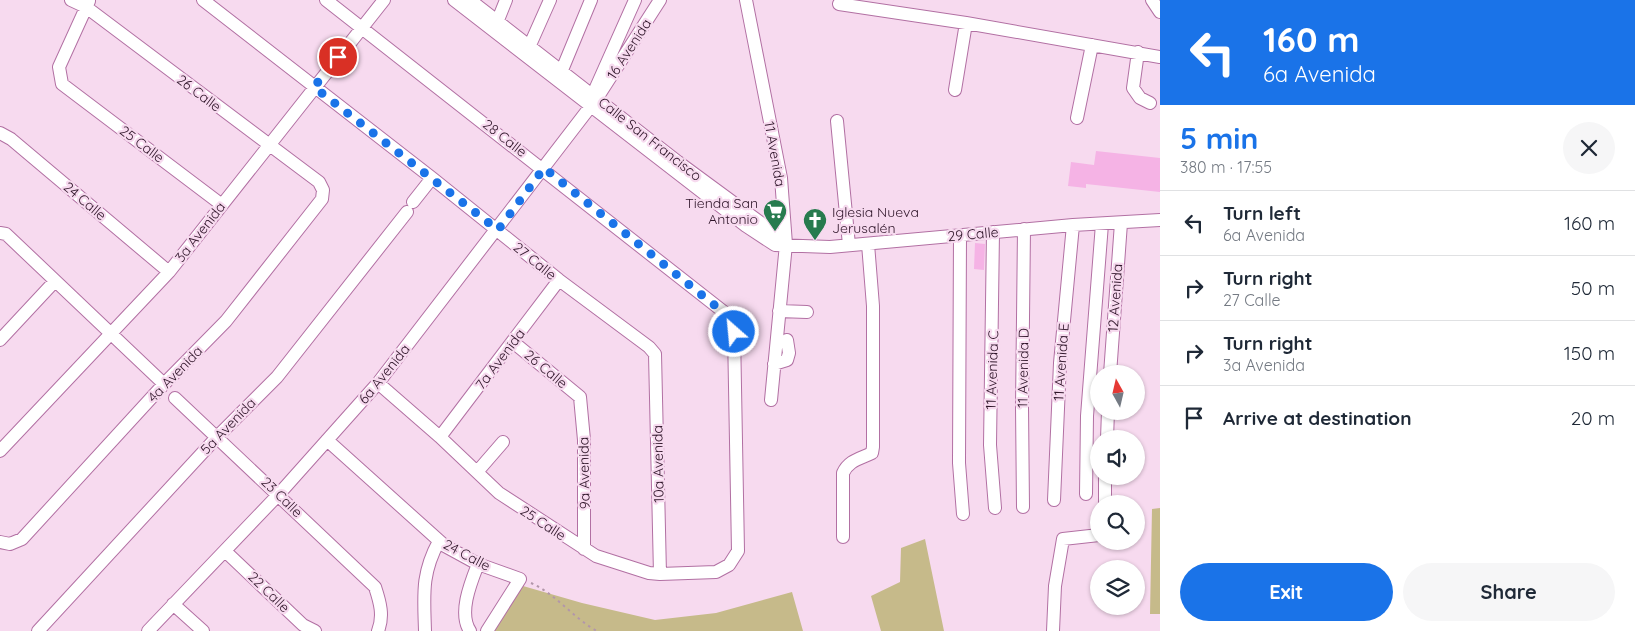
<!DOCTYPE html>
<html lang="en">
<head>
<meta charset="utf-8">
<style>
  :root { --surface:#fff; --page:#f6f6f7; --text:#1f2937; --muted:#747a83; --line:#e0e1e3; --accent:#1a73e8 }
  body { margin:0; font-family:Quicksand,sans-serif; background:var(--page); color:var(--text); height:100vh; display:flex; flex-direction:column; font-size:19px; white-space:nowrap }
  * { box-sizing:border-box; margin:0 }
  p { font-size:16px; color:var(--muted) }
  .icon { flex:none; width:28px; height:28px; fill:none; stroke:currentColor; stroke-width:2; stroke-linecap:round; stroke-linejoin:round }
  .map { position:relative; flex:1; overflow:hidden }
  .panel { display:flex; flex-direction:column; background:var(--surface); width:475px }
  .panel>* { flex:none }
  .hud { background:#1a73e8; color:#fff; overflow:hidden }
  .needle { width:32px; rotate:352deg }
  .fabs { position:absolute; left:1090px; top:365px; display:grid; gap:10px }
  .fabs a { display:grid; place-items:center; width:55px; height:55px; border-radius:50%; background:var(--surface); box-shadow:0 1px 4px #0004; font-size:25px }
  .pin { position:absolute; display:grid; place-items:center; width:42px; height:42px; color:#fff; margin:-21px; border:2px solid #fff; border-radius:50%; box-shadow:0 1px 5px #0007 }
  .me { position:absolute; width:55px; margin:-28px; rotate:333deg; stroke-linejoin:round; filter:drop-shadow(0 0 4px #0008) }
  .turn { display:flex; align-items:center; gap:18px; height:105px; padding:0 20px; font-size:22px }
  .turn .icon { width:65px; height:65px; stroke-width:2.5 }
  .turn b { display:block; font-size:35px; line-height:42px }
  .round { display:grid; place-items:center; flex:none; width:52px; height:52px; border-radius:26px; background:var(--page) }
  .summary { display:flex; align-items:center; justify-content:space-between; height:85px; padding:0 20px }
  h1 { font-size:30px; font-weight:700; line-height:38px; color:var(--accent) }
  .action { display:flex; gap:10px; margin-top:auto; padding:10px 20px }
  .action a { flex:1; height:58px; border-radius:30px; background:var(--accent); color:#fff; font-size:20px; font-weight:700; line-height:58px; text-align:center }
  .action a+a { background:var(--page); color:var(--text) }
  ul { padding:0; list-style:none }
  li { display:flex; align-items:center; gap:15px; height:65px; padding:0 20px; border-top:1px solid var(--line) }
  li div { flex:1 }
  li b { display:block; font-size:19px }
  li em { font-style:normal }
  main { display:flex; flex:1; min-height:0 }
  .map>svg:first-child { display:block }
  .green { fill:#c6ba8a }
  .building { fill:#f5b3e5 }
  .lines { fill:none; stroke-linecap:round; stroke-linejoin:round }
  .minor-casing { stroke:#b270a3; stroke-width:14 }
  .path { stroke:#b296aa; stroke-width:2; stroke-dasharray:2.5 4; stroke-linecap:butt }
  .minor { stroke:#fff; stroke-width:12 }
  .route { stroke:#1a73e8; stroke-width:9; stroke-dasharray:0 16.2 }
  .labels { text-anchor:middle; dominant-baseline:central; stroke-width:4.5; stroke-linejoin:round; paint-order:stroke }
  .street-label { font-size:14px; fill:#2e1428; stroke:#f7daef }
  .poi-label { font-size:14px; fill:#2e1428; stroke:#f7daef; text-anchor:end }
</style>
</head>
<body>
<main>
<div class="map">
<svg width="1160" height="631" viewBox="0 0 1160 631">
  <rect width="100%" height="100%" fill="#f7daef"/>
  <path class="green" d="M1160 508V614H1150L1152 509Z
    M925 539 944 631H881L871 596 900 582 901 548Z
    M523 586 582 603 655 620 716 613 792 592 803 631H491Z"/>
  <path class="building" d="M1096 151 1160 158V192L1086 184V188L1068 186 1071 162 1094 165Z
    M975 243 985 244 984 270 974 269Z"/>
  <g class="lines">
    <g class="minor-casing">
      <path id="minor" d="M203 0 432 178 559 280 649 347 655 354 660 574
        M326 0 729 316 734 332 738 551 729 565 716 572 660 574 649 573 596 556 499 493 440 437 378 383
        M454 0 746 226 775 245 830 247 1073 225 1160 220
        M470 0 678 162 780 237 786 244
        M746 0 781 178 786 244 771 400
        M1152 0 1160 12
        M89 1 59 67 62 84 222 205
        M839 4 966 23 1160 57
        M498 20 506 0
        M530 45 550 0
        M1138 52 1133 88 1140 98 1150 103
        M562 70 591 0
        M955 90 966 23
        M594 92 635 0
        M1077 118 1092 45
        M837 121 849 245
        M0 133 11 139 169 272
        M413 202 432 178
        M993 232 990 445 995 508
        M0 233 6 234 164 384
        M960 235 959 463 963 514
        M779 311 807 312
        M0 340 55 281
        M513 342 580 397 584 440V549
        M774 364 787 360 789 353 787 340
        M1110 374 1121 223
        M175 398 375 587C380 602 384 616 378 631
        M440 437 559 280
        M1107 439 1108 411
        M327 440 445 546 478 564 520 579 487 631
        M0 451 169 272 384 0
        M477 472 503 442
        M1105 476V504
        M1086 494 1087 416 1102 224
        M1054 500 1060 363 1073 225
        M1023 507 1022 407 1024 229
        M843 537V473C849 460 860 459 872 453L873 447V306L868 244
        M0 542 10 544 22 539 164 384 226 321 322 199 323 190 319 182 86 7 71 0
        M225 551 303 625 315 631
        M173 604 203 631
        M38 631 217 437 277 377 407 212
        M148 631 279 494 378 383 597 98 660 0
        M425 631C424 595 421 574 439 541
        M470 631C458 613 471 582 478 564
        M1053 631 1055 586 1063 539 1099 535"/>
    </g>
    <path class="path" d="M531 583C556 594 573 618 597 631"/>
    <use href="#minor" class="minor"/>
  </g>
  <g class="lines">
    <path class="route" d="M338 57 314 87 498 230 544 168 728 316 734 332"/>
  </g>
  <defs>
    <g id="supermarket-pin" transform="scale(1.25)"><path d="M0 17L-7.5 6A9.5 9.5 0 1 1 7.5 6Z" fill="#277b4e" stroke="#f7daef"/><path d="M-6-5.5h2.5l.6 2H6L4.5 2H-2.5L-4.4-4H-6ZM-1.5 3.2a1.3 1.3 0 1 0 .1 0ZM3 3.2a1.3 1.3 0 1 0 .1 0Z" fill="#fff"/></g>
    <g id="church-pin" transform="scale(1.25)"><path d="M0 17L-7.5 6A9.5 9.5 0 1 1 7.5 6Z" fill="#277b4e" stroke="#f7daef"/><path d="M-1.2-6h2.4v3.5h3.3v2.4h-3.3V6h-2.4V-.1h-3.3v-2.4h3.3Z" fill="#fff"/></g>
  </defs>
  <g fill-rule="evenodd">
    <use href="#supermarket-pin" x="775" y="211"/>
    <use href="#church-pin" x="815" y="220"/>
  </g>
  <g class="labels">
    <g class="street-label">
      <text transform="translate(629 49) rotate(-57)">16 Avenida</text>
      <text transform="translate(199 93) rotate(37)">26 Calle</text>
      <text transform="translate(505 138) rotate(38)">28 Calle</text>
      <text transform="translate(650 139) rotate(38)">Calle San Francisco</text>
      <text transform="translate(142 144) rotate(37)">25 Calle</text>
      <text transform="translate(775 154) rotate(80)">11 Avenida</text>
      <text transform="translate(85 201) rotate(40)">24 Calle</text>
      <text transform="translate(200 232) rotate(-52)">3a Avenida</text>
      <text transform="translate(973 234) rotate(-5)">29 Calle</text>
      <text transform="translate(535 261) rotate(39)">27 Calle</text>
      <text transform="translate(1115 298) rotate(-86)">12 Avenida</text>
      <text transform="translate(500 359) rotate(-53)">7a Avenida</text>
      <text transform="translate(1061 362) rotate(-86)">11 Avenida E</text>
      <text transform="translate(1023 368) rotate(-89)">11 Avenida D</text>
      <text transform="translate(546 369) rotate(40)">26 Calle</text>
      <text transform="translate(992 370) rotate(-88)">11 Avenida C</text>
      <text transform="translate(175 374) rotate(-46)">4a Avenida</text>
      <text transform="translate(384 374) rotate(-51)">6a Avenida</text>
      <text transform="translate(228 426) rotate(-46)">5a Avenida</text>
      <text transform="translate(658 464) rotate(-91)">10a Avenida</text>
      <text transform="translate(584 473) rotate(-91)">9a Avenida</text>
      <text transform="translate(282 497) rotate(44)">23 Calle</text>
      <text transform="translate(543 523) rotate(33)">25 Calle</text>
      <text transform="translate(467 555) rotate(28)">24 Calle</text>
      <text transform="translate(269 592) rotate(44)">22 Calle</text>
    </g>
    <g class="poi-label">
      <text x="758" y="203">Tienda San<tspan x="758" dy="16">Antonio</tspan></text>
      <text x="832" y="212" text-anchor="start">Iglesia Nueva<tspan x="832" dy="16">Jerusalén</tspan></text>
    </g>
  </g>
</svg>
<div class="fabs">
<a><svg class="needle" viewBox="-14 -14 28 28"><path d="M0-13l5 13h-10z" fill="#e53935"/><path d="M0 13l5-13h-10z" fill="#747a83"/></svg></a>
<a><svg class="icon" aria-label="sound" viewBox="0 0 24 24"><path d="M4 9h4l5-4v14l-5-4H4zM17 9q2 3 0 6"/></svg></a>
<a><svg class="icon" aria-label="search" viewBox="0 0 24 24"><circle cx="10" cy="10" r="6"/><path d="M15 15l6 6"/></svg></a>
<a><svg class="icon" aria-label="layers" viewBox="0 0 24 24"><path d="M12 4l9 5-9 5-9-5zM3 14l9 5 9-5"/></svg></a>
</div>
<div class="pin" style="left:338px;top:57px;background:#d93025"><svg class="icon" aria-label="arrive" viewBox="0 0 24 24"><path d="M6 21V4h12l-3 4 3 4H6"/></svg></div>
<svg class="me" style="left:734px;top:332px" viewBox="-20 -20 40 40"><circle r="17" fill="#1a73e8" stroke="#fff" stroke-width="3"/><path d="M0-11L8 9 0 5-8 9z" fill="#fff"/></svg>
</div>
<section class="panel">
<div class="hud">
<div class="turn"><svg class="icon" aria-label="left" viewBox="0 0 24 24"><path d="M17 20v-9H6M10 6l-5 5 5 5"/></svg><div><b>160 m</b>6a Avenida</div></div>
</div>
<div class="summary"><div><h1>5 min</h1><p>380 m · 17:55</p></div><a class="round"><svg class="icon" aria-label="close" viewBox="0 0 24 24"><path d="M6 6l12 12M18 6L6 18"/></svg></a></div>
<ul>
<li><svg class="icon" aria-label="left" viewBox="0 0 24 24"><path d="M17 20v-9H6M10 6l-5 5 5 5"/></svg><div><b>Turn left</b><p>6a Avenida</p></div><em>160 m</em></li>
<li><svg class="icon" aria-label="right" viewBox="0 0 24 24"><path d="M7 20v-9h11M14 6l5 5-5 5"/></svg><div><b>Turn right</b><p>27 Calle</p></div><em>50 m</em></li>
<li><svg class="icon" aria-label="right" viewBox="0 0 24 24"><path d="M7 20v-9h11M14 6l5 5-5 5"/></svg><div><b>Turn right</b><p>3a Avenida</p></div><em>150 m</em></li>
<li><svg class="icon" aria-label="arrive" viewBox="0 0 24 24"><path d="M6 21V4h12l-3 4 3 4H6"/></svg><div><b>Arrive at destination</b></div><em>20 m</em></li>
</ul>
<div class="action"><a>Exit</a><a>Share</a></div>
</section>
</main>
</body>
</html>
